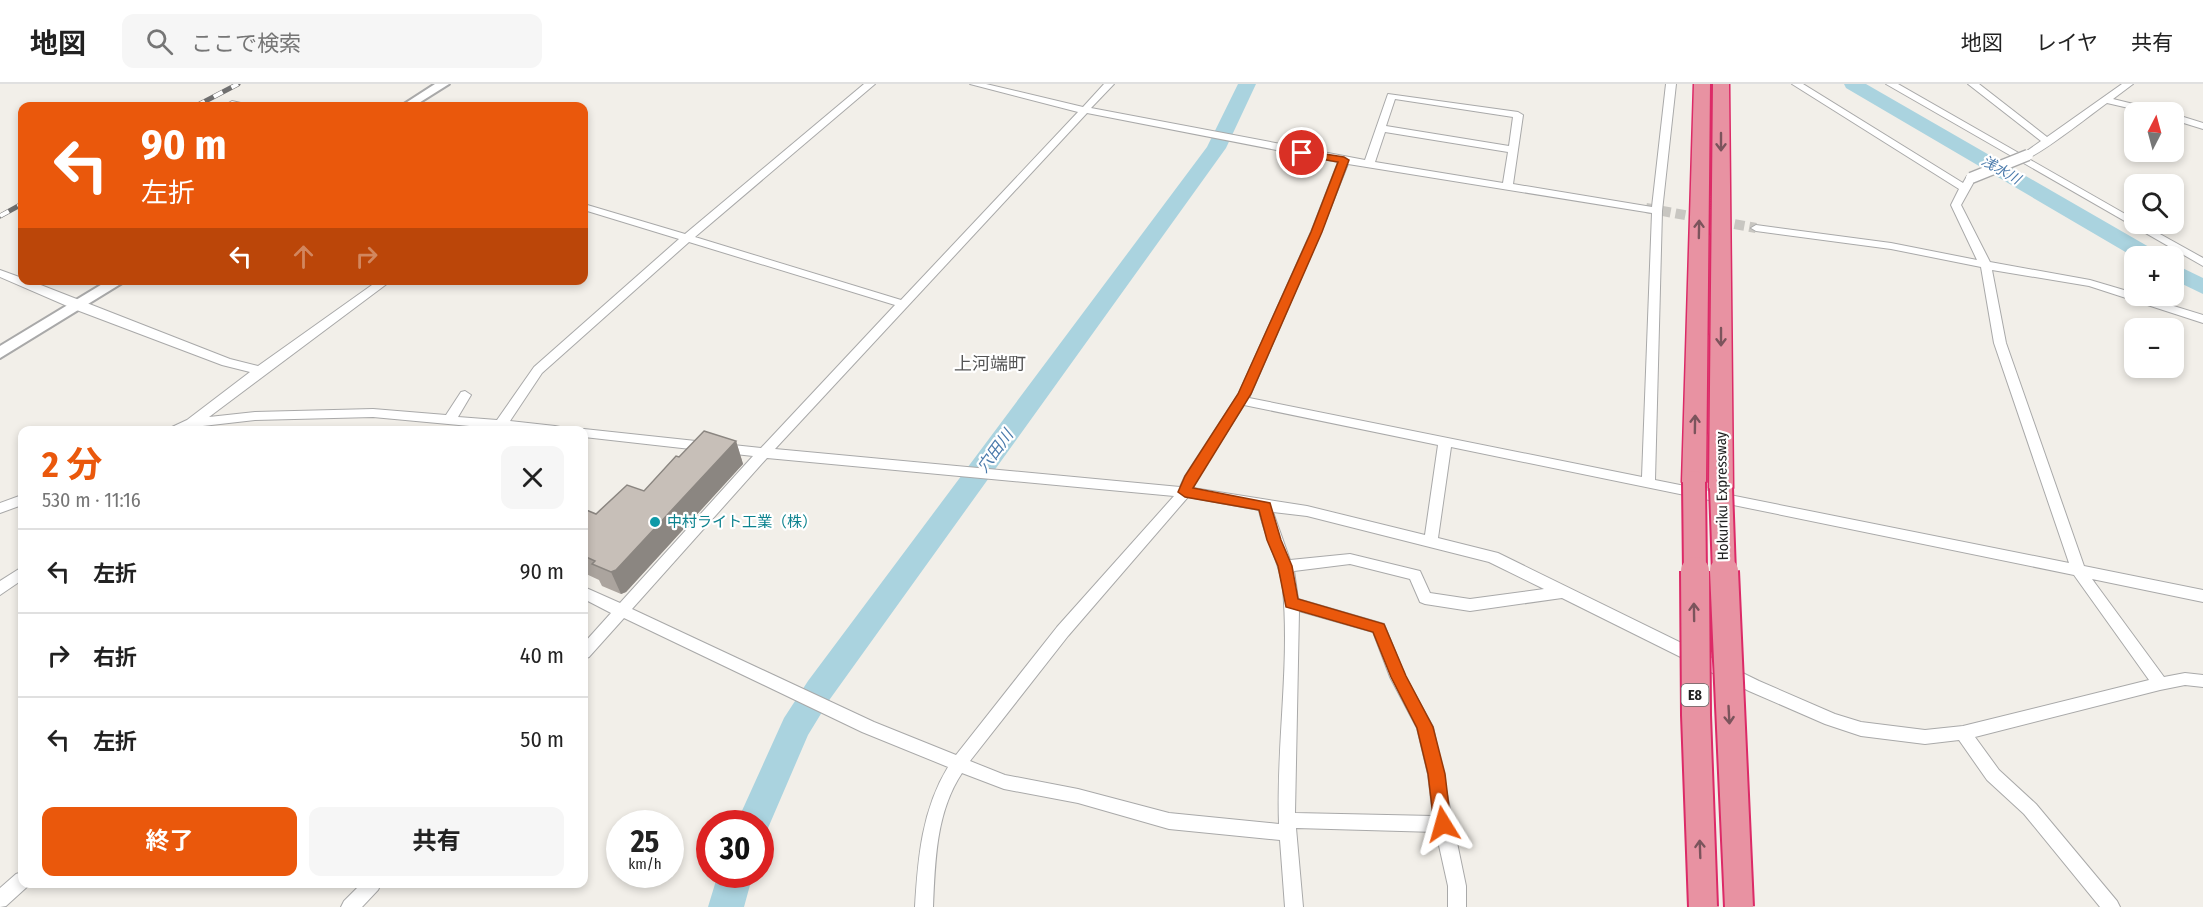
<!DOCTYPE html>
<html lang="ja">
<head>
<meta charset="utf-8">
<style>
  :root { --surface:#fff; --page:#f6f6f6; --text:#222; --muted:#767676; --line:#e0e0e0; --accent:#ea580c }
  body { margin:0; font-family:"Fira Sans Condensed","Noto Sans JP",sans-serif; background:var(--page); color:var(--text); height:100vh; display:flex; flex-direction:column; font-size:22px; white-space:nowrap }
  * { box-sizing:border-box; margin:0 }
  p { font-size:20px; color:var(--muted) }
  .icon { flex:none; width:33px; height:33px; fill:none; stroke:currentColor; stroke-width:2; stroke-linecap:round; stroke-linejoin:round }
  .map { position:relative; flex:1; overflow:hidden }
  .details { position:absolute; left:18px; top:342px; width:570px; height:462px; display:flex; flex-direction:column; background:var(--surface); border-radius:12px; box-shadow:0 3px 9px #0003 }
  .details>* { flex:none }
  .guide { position:absolute; left:18px; top:18px; width:570px; height:183px; border-radius:12px; box-shadow:0 3px 9px #0003; background:#ea580c; color:#fff; overflow:hidden }
  .needle { width:39px; rotate:6deg }
  .buttons { position:absolute; left:2124px; top:18px; display:grid; gap:12px }
  .buttons a { display:grid; place-items:center; width:60px; height:60px; border-radius:12px; background:var(--surface); box-shadow:0 3px 9px #0003; font-size:30px }
  .speed { position:absolute; left:606px; top:726px; display:flex; gap:12px; font-size:30px; font-weight:700; text-align:center }
  .speed>* { display:grid; place-content:center; width:78px; height:78px; border-radius:50%; background:var(--surface); box-shadow:0 3px 9px #0003; line-height:1 }
  .speed small { font-size:15px; font-weight:400 }
  .speed .limit { border:9px solid #d22; background:#fff; color:#111 }
  .pin { position:absolute; display:grid; place-items:center; width:51px; height:51px; color:#fff; margin:-26px; border:3px solid #fff; border-radius:50%; box-shadow:0 2px 6px #0007 }
  .me { position:absolute; width:66px; margin:-33px; rotate:352deg; stroke-linejoin:round; filter:drop-shadow(0 0 4px #0008) }
  .turn { display:flex; align-items:center; gap:21px; height:126px; padding:0 24px; font-size:27px }
  .turn .icon { width:78px; height:78px; stroke-width:2.5 }
  .turn b { display:block; font-size:42px; line-height:51px }
  .lanes { display:flex; align-items:center; height:57px; padding:0 24px; background:#0003; justify-content:center; gap:30px; direction:ltr }
  .lanes .off { opacity:.35 }
  .round { display:grid; place-items:center; flex:none; width:63px; height:63px; border-radius:12px; background:var(--page) }
  .headline { display:flex; align-items:center; justify-content:space-between; height:102px; padding:0 24px }
  h1 { font-size:36px; font-weight:700; line-height:45px; color:var(--accent) }
  .action { display:flex; gap:12px; margin-top:auto; padding:12px 24px }
  .action a { flex:1; height:69px; border-radius:12px; background:var(--accent); color:#fff; font-size:24px; font-weight:700; line-height:69px; text-align:center }
  .action a+a { background:var(--page); color:var(--text) }
  ul { padding:0; list-style:none }
  li { display:flex; align-items:center; gap:18px; height:84px; padding:0 24px; border-top:2px solid var(--line) }
  li div { flex:1 }
  li b { display:block; font-size:22px }
  li em { font-style:normal }
  header { display:flex; align-items:center; gap:36px; box-sizing:border-box; height:84px; padding:0 30px; background:var(--surface); border-bottom:2px solid var(--line) }
  header strong { font-size:28px }
  nav { display:flex; gap:33px; margin-inline-start:auto; font-size:21px }
  .search { width:420px; height:54px; background:var(--page); display:flex; align-items:center; gap:15px; box-sizing:border-box; padding:0 21px; border-radius:12px; color:var(--muted); font-size:22px }
  .map>svg:first-child { display:block }
  .lines { fill:none; stroke-linecap:round; stroke-linejoin:round }
  .river { fill:#aad3df; fill-rule:evenodd }
  .minor-tunnel { stroke:#c8c6c1; stroke-width:10; stroke-dasharray:10 5; stroke-linecap:butt }
  .minor-casing { stroke:#a9a9a9; stroke-width:2 }
  .tertiary-casing { stroke:#a9a9a9; stroke-width:4 }
  .motorway-casing { stroke:#dc2a67; stroke-width:3 }
  .minor { fill:#fff; fill-rule:evenodd }
  .tertiary { fill:#fff; fill-rule:evenodd }
  .motorway { fill:#e892a2; fill-rule:evenodd }
  .rail-casing { stroke:#707070; stroke-width:5 }
  .rail { stroke:#fff; stroke-width:4; stroke-dasharray:10; stroke-linecap:butt }
  .minor-bridge-casing { stroke:#a9a9a9; stroke-width:13; stroke-linecap:butt }
  .motorway-bridge-far1-casing { stroke:#dc2a67; stroke-width:26; stroke-linecap:butt }
  .motorway-bridge-casing { stroke:#dc2a67; stroke-width:32; stroke-linecap:butt }
  .minor-bridge { stroke:#fff; stroke-width:10 }
  .motorway-bridge-far1 { stroke:#e892a2; stroke-width:22 }
  .motorway-bridge { stroke:#e892a2; stroke-width:28 }
  .wall { fill:#aba49e }
  .shaded-wall { fill:#8b8681 }
  .building { fill:#c7bfb8; stroke:#8b8681; stroke-width:1.5 }
  .oneway { stroke:#7b545c }
  .route { fill:#ea580c; stroke:#983908; stroke-width:1.5 }
  .culture-dot { fill:#0f9aa8; stroke:#fff; stroke-width:2 }
  .labels { text-anchor:middle; dominant-baseline:central; stroke-width:4.5; stroke-linejoin:round; paint-order:stroke }
  .far-water-label { font-size:14px; font-style:italic; fill:#4a7aab; stroke:#fff }
  .shield { fill:#fff; stroke:#646464; stroke-width:1.5 }
  .shield-label { font-size:14px; font-weight:bold; fill:#222 }
  .street-label { font-size:15px; fill:#222; stroke:#fff }
  .culture-label { font-size:15px; fill:#0d838f; stroke:#fff; text-anchor:start }
  .water-label { font-size:16px; font-style:italic; fill:#4a7aab; stroke:#fff }
  .quarter-label { font-size:18px; fill:#555; stroke:#fff }
</style>
</head>
<body>
<header>
<strong>地図</strong>
<div class="search"><svg class="icon" aria-label="search" viewBox="0 0 24 24"><circle cx="10" cy="10" r="6"/><path d="M15 15l6 6"/></svg>ここで検索</div>
<nav><a>地図</a><a>レイヤ</a><a>共有</a></nav>
</header>
<div class="map">
<svg width="2203" height="823" viewBox="0 0 2203 823">
  <rect width="100%" height="100%" fill="#f2efe9"/>
  <g class="lines">
    <path class="river" d="M1238 0H1256L1226 64 830 615 808 651 765 751 760 753V740H736L784 634 808 597 1207 63Z
      M1844 0H1866L2156 167 2159 172 2134 173 1846 4Z
      M2174 180 2203 194V210L2174 196Z
      M718 790H753L744 823H708Z"/>
    <path class="minor-tunnel" d="M1646 124 1756 144"/>
    <g class="minor-casing">
      <path id="minor" d="M864 0H875L695 153 901 216 1078 28 970 0H986L1083 23 1104 0H1114L1091 24 1365 76 1388 10 1518 28 1523 31 1513 100 1652 123 1666 0H1676L1662 127 1655 396 2069 479 1994 259 1981 183 1891 165 1756 147 1751 144 1756 141 1891 159 1977 176 1951 121 1959 105 1792 0H1803L1963 99 1967 92H1975L1976 94 1961 121 1990 178 2090 196 2134 209V212H2141L2203 231V239L2089 202 1992 186 2006 259 2084 482 2203 506V518L2092 495 2164 593 2185 589 2203 591V603L2185 601 2160 606 1975 653 1999 686 2036 720 2117 817 2120 823H2100L2024 730 1987 696 1959 656 1925 660 1861 652 1825 640 1749 607 1562 514 1470 527 1425 520 1420 518 1410 495 1350 480 1294 487 1298 515 1384 540 1405 592 1433 643 1466 802V823H1448V802L1436 748 1296 744 1303 823H1285L1280 756 1169 745 1078 719 1004 705 962 689C936 728 935 777 933 823H915C918 773 922 726 948 683L862 648 624 534 589 573 584 575V559L611 529 584 515V503L620 519 753 372 584 353V346H579L584 345 761 364 895 221 689 158 542 289 510 337 555 342 560 343 561 346H491V344L373 333 255 336 194 343 187 346H171L172 343 187 336 250 288 222 281 74 225 0 193V186L22 194V196H28L230 275 258 282 379 196H392L209 333 255 328 373 325 446 331 461 308 465 307 471 311 458 333 497 336 534 283 679 155 584 126V120L685 150ZM1395 15 1513 33 1509 62 1386 42ZM1087 29 1338 78 1311 148 1239 309 1185 392 1180 403 775 365ZM1385 48 1508 68 1503 99 1375 78ZM1348 80 1652 129 1642 393 1249 314 1321 148ZM1244 321 1438 361 1425 451 1307 422 1193 404 1196 396ZM1451 363 2074 491 2149 596 1963 642 1925 646 1861 638 1835 630 1759 597 1498 469 1438 454ZM767 374 1174 412 1057 543 956 671 874 638 632 525ZM1188 413 1259 426C1264 453 1280 477 1283 505 1290 583 1276 662 1279 740L1169 729 1078 705 1005 691 970 677 1068 552ZM1273 428 1307 432 1489 478 1544 505 1470 515 1430 509 1420 487 1350 470 1290 476ZM1299 527 1373 548 1390 593 1417 644 1428 690 1433 732 1295 729Z
        M1886 0H1898L2024 72V69L2041 57 1968 0H1979L2047 53 2122 0H2133L2113 15 2158 26 2159 28H2146L2107 19C2093 29 2039 72 2027 74L2134 135V140H2142L2203 174V182Z
        M232 17 245 20 247 22H229L227 20Z
        M2174 30 2203 39V45L2174 36Z
        M22 411V421L0 429V419Z
        M22 483V496L0 511V497Z
        M22 788V800H29L28 802 6 822 0 823V804L16 790Z
        M361 800H381L378 806 362 823H341L344 817Z"/>
    </g>
    <g class="tertiary-casing">
      <path id="tertiary" d="M435 0H449L414 22H401Z
        M109 196H127L0 274V262Z"/>
    </g>
    <g class="motorway-casing">
      <path id="motorway" d="M1694 0H1710L1706 398 1702 404 1694 407 1686 404 1682 398Z
        M1713 0H1729L1733 404 1729 410 1721 413 1713 410 1709 404Z"/>
    </g>
    <use href="#minor" class="minor"/>
    <use href="#tertiary" class="tertiary"/>
    <use href="#motorway" class="motorway"/>
    <g class="rail-casing">
      <path id="rail" d="M196 22 238 0
        M0 132 22 120"/>
    </g>
    <use href="#rail" class="rail"/>
    <g class="minor-bridge-casing">
      <path id="minor-bridge" d="M1971 94 2028 71"/>
    </g>
    <g class="motorway-bridge-far1-casing">
      <path id="motorway-bridge-far1" d="M1694 398 1695 489
        M1721 404 1724 489"/>
    </g>
    <g class="motorway-bridge-casing">
      <path id="motorway-bridge" d="M1695 487 1696 631 1703 823
        M1724 487 1739 823"/>
    </g>
    <use href="#minor-bridge" class="minor-bridge"/>
    <use href="#motorway-bridge-far1" class="motorway-bridge-far1"/>
    <use href="#motorway-bridge" class="motorway-bridge"/>
  </g>
  <path class="wall" d="M736 357 743 380 626 508 621 510 602 502 599 496 584 489V425L596 430 644 407Z"/>
  <path class="shaded-wall" d="M736 357 743 380 626 508 621 510 611 488Z"/>
  <path class="building" d="M704 347 736 357 616 486 611 488 592 480 595 477 584 472V425L596 430 627 401 644 407 676 372 679 373Z"/>
  <defs><path id="oneway-shaft" d="M-6 0H5M1.5-3L5.5 0L1.5 3" fill="none" stroke-width="1.6" stroke-linecap="round" stroke-linejoin="round" transform="scale(1.5)"/></defs>
  <g class="oneway">
    <use href="#oneway-shaft" transform="translate(1721 58) rotate(90)"/>
    <use href="#oneway-shaft" transform="translate(1699 145) rotate(-89)"/>
    <use href="#oneway-shaft" transform="translate(1721 253) rotate(90)"/>
    <use href="#oneway-shaft" transform="translate(1695 340) rotate(-89)"/>
    <use href="#oneway-shaft" transform="translate(1694 528) rotate(-91)"/>
    <use href="#oneway-shaft" transform="translate(1729 631) rotate(87)"/>
    <use href="#oneway-shaft" transform="translate(1700 765) rotate(-92)"/>
  </g>
  <path class="route" d="M1299 66 1344 73 1349 76 1322 148 1251 310 1193 404 1270 419 1281 456 1292 482 1298 515 1384 540 1406 592 1433 643 1445 690 1451 740 1449 745 1443 747 1437 745 1434 740 1428 690 1417 644 1391 593 1373 548 1286 523 1278 482 1267 456 1259 426 1185 413 1178 408 1185 392 1238 310 1311 148 1338 78 1299 71Z"/>
  <circle class="culture-dot" cx="655" cy="438" r="6"/>
  <g class="labels">
    <g class="far-water-label">
      <text transform="translate(2001 86) rotate(30)">浅水川</text>
    </g>
    <rect class="shield" x="1681.5" y="600" width="27" height="22" rx="4.5"/>
    <g class="shield-label">
      <text x="1695" y="611">E8</text>
    </g>
    <g class="street-label">
      <text transform="translate(1722 412) rotate(-91)">Hokuriku Expressway</text>
    </g>
    <g class="culture-label">
      <text x="667" y="438">中村ライト工業（株）</text>
    </g>
    <g class="water-label">
      <text transform="translate(995 367) rotate(-54)">穴田川</text>
    </g>
    <g class="quarter-label">
      <text x="990" y="280">上河端町</text>
    </g>
  </g>
</svg>
<div class="buttons">
<a><svg class="needle" viewBox="-14 -14 28 28"><path d="M0-13l5 13h-10z" fill="#e53935"/><path d="M0 13l5-13h-10z" fill="#767676"/></svg></a>
<a><svg class="icon" aria-label="search" viewBox="0 0 24 24"><circle cx="10" cy="10" r="6"/><path d="M15 15l6 6"/></svg></a>
<a>+</a>
<a>−</a>
</div>
<div class="speed"><div>25<small>km/h</small></div><div class="limit">30</div></div>
<div class="pin" style="left:1302px;top:69px;background:#d93025"><svg class="icon" aria-label="arrive" viewBox="0 0 24 24"><path d="M6 21V4h12l-3 4 3 4H6"/></svg></div>
<svg class="me" style="left:1443px;top:740px" viewBox="-20 -20 40 40"><path d="M0-17L14 15 0 8-14 15z" fill="#ea580c" stroke="#fff" stroke-width="4"/></svg>
<div class="guide">
<div class="turn"><svg class="icon" aria-label="left" viewBox="0 0 24 24"><path d="M17 20v-9H6M10 6l-5 5 5 5"/></svg><div><b>90 m</b>左折</div></div>
<div class="lanes"><svg class="icon" aria-label="left" viewBox="0 0 24 24"><path d="M17 20v-9H6M10 6l-5 5 5 5"/></svg><svg class="icon off" aria-label="ahead" viewBox="0 0 24 24"><path d="M12 20V5M6 11l6-6 6 6"/></svg><svg class="icon off" aria-label="right" viewBox="0 0 24 24"><path d="M7 20v-9h11M14 6l5 5-5 5"/></svg></div>
</div>
<section class="details">
<div class="headline"><div><h1>2 分</h1><p>530 m · 11:16</p></div><a class="round"><svg class="icon" aria-label="close" viewBox="0 0 24 24"><path d="M6 6l12 12M18 6L6 18"/></svg></a></div>
<ul>
<li><svg class="icon" aria-label="left" viewBox="0 0 24 24"><path d="M17 20v-9H6M10 6l-5 5 5 5"/></svg><div><b>左折</b></div><em>90 m</em></li>
<li><svg class="icon" aria-label="right" viewBox="0 0 24 24"><path d="M7 20v-9h11M14 6l5 5-5 5"/></svg><div><b>右折</b></div><em>40 m</em></li>
<li><svg class="icon" aria-label="left" viewBox="0 0 24 24"><path d="M17 20v-9H6M10 6l-5 5 5 5"/></svg><div><b>左折</b></div><em>50 m</em></li>
</ul>
<div class="action"><a>終了</a><a>共有</a></div>
</section>
</div>
</body>
</html>
